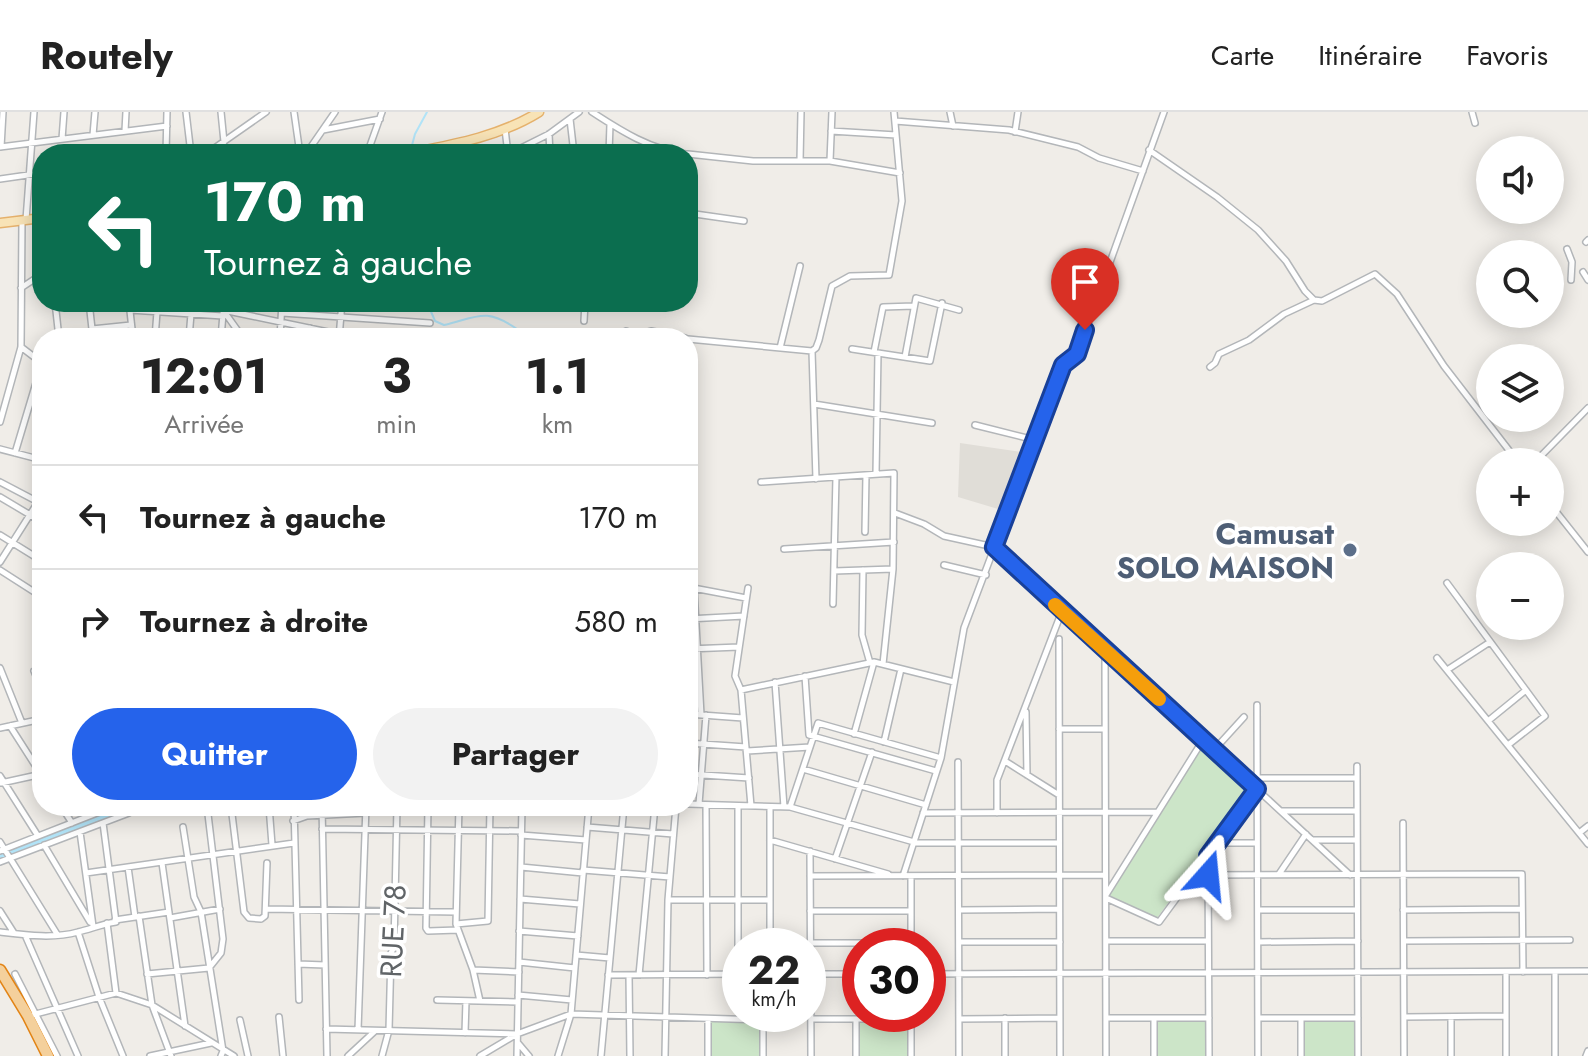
<!DOCTYPE html>
<html lang="fr">
<head>
<meta charset="utf-8">
<style>
  :root { --surface:#fff; --page:#f2f2f2; --text:#222; --muted:#767676; --line:#e0e0e0; --accent:#2563eb }
  body { margin:0; font-family:Jost,sans-serif; background:var(--page); color:var(--text); height:100vh; display:flex; flex-direction:column; font-size:30px; white-space:nowrap }
  * { box-sizing:border-box; margin:0 }
  p { font-size:26px; color:var(--muted) }
  .icon { flex:none; width:44px; height:44px; fill:none; stroke:currentColor; stroke-width:2; stroke-linecap:round; stroke-linejoin:round }
  .map { position:relative; flex:1; overflow:hidden }
  .details { position:absolute; left:32px; top:216px; width:666px; height:488px; display:flex; flex-direction:column; background:var(--surface); border-radius:32px; box-shadow:0 4px 20px #0003 }
  .details>* { flex:none }
  .top-card { position:absolute; left:32px; top:32px; width:666px; height:168px; border-radius:32px; box-shadow:0 4px 20px #0003; background:#0b6e4f; color:#fff; overflow:hidden }
  .controls { position:absolute; left:1476px; top:24px; display:grid; gap:16px }
  .controls a { display:grid; place-items:center; width:88px; height:88px; border-radius:50%; background:var(--surface); box-shadow:0 4px 20px #0003; font-size:40px }
  .speed { position:absolute; left:722px; top:816px; display:flex; gap:16px; font-size:40px; font-weight:700; text-align:center }
  .speed>* { display:grid; place-content:center; width:104px; height:104px; border-radius:50%; background:var(--surface); box-shadow:0 4px 20px #0003; line-height:1 }
  .speed small { font-size:20px; font-weight:400 }
  .speed .limit { border:12px solid #d22; background:#fff; color:#111 }
  .pin { position:absolute; display:grid; place-items:center; width:68px; height:68px; color:#fff; margin:-82px -34px; border-radius:50% 50% 50% 0; rotate:-45deg; box-shadow:0 0 8px #0007 }
  .pin .icon { rotate:45deg }
  .me { position:absolute; width:88px; margin:-44px; rotate:18deg; stroke-linejoin:round; filter:drop-shadow(0 0 6px #0008) }
  .turn { display:flex; align-items:center; gap:28px; height:168px; padding:0 40px; font-size:36px }
  .turn .icon { width:104px; height:104px; stroke-width:2.5 }
  .turn b { display:block; font-size:56px; line-height:68px }
  .eta { display:flex; justify-content:space-evenly; align-items:center; height:136px; text-align:center }
  .eta b { font-size:48px; font-weight:700; line-height:56px }
  .cta { display:flex; gap:16px; margin-top:auto; padding:16px 40px }
  .cta a { flex:1; height:92px; border-radius:48px; background:var(--accent); color:#fff; font-size:32px; font-weight:700; line-height:92px; text-align:center }
  .cta a+a { background:var(--page); color:var(--text) }
  ul { padding:0; list-style:none }
  li { display:flex; align-items:center; gap:24px; height:104px; padding:0 40px; border-top:2px solid var(--line) }
  li div { flex:1 }
  li b { display:block; font-size:30px }
  li em { font-style:normal }
  header { display:flex; align-items:center; gap:48px; box-sizing:border-box; height:112px; padding:0 40px; background:var(--surface); border-bottom:2px solid var(--line) }
  header strong { font-size:38px }
  nav { display:flex; gap:44px; margin-inline-start:auto; font-size:28px }
  .map>svg:first-child { display:block }
  .education { fill:#e0ddd7 }
  .green { fill:#cce5c8 }
  .water { fill:#b1e3f7 }
  .lines { fill:none; stroke-linecap:round; stroke-linejoin:round }
  .stream { stroke:#b1e3f7; stroke-width:2 }
  .street-casing { stroke:#b3b6b9; stroke-width:8 }
  .primary-casing { stroke:#e5b16c; stroke-width:11 }
  .highway-casing { stroke:#e28416; stroke-width:13 }
  .street { stroke:#fff; stroke-width:5 }
  .primary { stroke:#f8e3b6; stroke-width:8 }
  .highway { stroke:#f4d09c; stroke-width:10 }
  .route-casing { stroke:#184099; stroke-width:20 }
  .route { stroke:#2563eb; stroke-width:14 }
  .slow { stroke:#f59e0b; stroke-width:14 }
  .service-dot { fill:#5c6f8a; stroke:#fff; stroke-width:3 }
  .labels { text-anchor:middle; dominant-baseline:central; stroke-width:7; stroke-linejoin:round; paint-order:stroke }
  .service-label { font-size:30px; font-weight:bold; fill:#4e5e75; stroke:#fff; text-anchor:end }
  .street-label { font-size:30px; fill:#606467; stroke:#fff }
</style>
</head>
<body>
<header>
<strong>Routely</strong>
<nav><a>Carte</a><a>Itinéraire</a><a>Favoris</a></nav>
</header>
<div class="map">
<svg width="1588" height="944" viewBox="0 0 1588 944">
  <rect width="100%" height="100%" fill="#f0ede8"/>
  <path class="education" d="M960 331 1028 341 1008 400 958 385Z"/>
  <path class="green" d="M1204 630 1253 675 1157 806 1108 783Z
    M1155 907 1207 908V944H1155Z
    M858 908H909V944H857Z
    M762 909V944H710V910Z
    M1304 909H1355V944H1303Z"/>
  <path class="water" d="M123 694H139L0 748V741Z"/>
  <g class="lines">
    <path class="stream" d="M411 37 415 22 427 0
      M427 190 435 209 444 213C478 205 485 195 517 217L518 226"/>
    <g class="street-casing">
      <path id="street" d="M186 0 191 42
        M221 0 224 30
        M294 0 300 42
        M592 0C621 19 651 38 686 42
        M950 0 953 14
        M1472 0 1475 11
        M570 7 574 42
        M895 9 1009 18 1078 35 1099 46 1143 59
        M505 17 508 42
        M323 18 380 7
        M125 19 126 0
        M831 19 896 23
        M1015 20 1018 0
        M549 22 550 42
        M93 23 95 0
        M62 27 64 0
        M0 35 167 14
        M1 35 3 0
        M1149 38 1217 85 1258 118 1286 149 1305 179 1314 188 1284 202 1249 228 1219 242 1215 251 1210 255
        M166 42 167 0
        M206 42 266 0
        M306 42 335 0
        M367 42 382 0
        M509 42 549 22 579 0
        M609 42 610 12
        M688 42 753 49H830L900 61
        M800 49 801 0
        M830 49 832 0
        M0 67 42 61
        M688 101 744 109
        M26 108 34 0
        M1586 130 1588 128
        M1567 137 1572 150 1571 168
        M1583 160 1588 168
        M21 176 42 162
        M1314 188 1322 189 1375 162 1397 182 1444 254 1518 350
        M55 190 59 226
        M89 190 93 226
        M129 190 133 226
        M404 190 415 191
        M130 198 223 204
        M223 198 357 226
        M223 198 243 226
        M282 201 430 211
        M584 209 585 190
        M92 217 131 213
        M626 219 637 223 651 219 685 226
        M155 226 157 200
        M189 226 192 190
        M221 226 224 190
        M280 226 282 190
        M309 226 310 216
        M339 226 342 190
        M688 227 812 239
        M21 235 42 251
        M780 236 800 154
        M852 237 930 249 942 191
        M874 240 883 195 914 194
        M905 245 916 186 959 198
        M814 292 932 311
        M0 310 21 235 22 109
        M975 313 1035 328
        M0 337 42 348
        M15 341 42 251
        M37 347 42 328
        M1535 350 1588 296
        M876 362 878 241
        M816 367 812 239 816 236 819 228 832 174 850 164 889 163 902 89 894 0
        M0 370 42 392
        M761 370 894 361 893 457 883 552
        M0 385 42 410
        M1550 392 1588 440
        M895 401 924 412 944 424 994 435 1350 763
        M865 420 866 363
        M0 423 42 449
        M784 437 894 430
        M0 450 38 390
        M944 453 986 463
        M0 458 42 485
        M863 458 862 523 870 551
        M834 459 893 457
        M1447 471 1545 604 1508 633
        M688 475 746 486
        M694 476 701 603
        M748 476 735 564 741 578 751 694
        M833 492 836 365
        M688 507 744 504
        M1059 527 1060 944
        M688 537 739 535
        M1105 539 1106 944
        M1437 546 1588 732
        M0 556 22 611
        M1447 558 1490 530
        M34 559 42 578
        M805 564 809 623 936 659
        M775 570 784 695
        M741 578 874 550 954 570
        M1257 593 1258 944
        M1026 600 1027 663
        M688 602 743 606
        M1488 609 1526 578
        M10 614 42 664
        M0 616 42 607
        M1059 617H1105
        M854 622 874 550
        M884 630 901 557
        M688 631 746 635
        M1214 638 1244 605
        M747 639 810 635
        M1005 649 1059 683
        M958 650 959 944
        M1357 654 1358 944
        M803 657 926 693
        M688 662 749 666
        M0 664 38 724
        M1257 666H1357
        M1 671 42 662
        M688 692 790 695 914 730
        M699 692 706 603
        M706 693 707 863
        M61 694 72 711
        M231 694 244 800 249 806 261 807 265 804 267 751
        M269 694 272 733
        M294 694 299 888
        M322 694 327 944
        M428 694 426 816 428 819 458 818
        M459 694 456 812 473 858 480 889
        M738 694V862
        M770 695V834
        M790 695 818 611 941 646
        M1282 699H1357
        M923 701 1157 700
        M997 701V668L1062 499
        M293 709 307 704 366 701
        M1403 711 1404 944
        M183 715 194 785 201 800 223 939 221 944
        M587 715 673 722
        M322 717 521 719
        M80 720 93 814
        M1579 721 1588 714
        M521 723 586 728
        M770 728 888 762
        M1313 728H1357
        M0 730 57 822
        M913 731H1059
        M1218 731H1257
        M44 733 90 810
        M0 739 115 694
        M810 739 811 944
        M1208 745 1209 944
        M835 747 872 640
        M0 750 129 701
        M162 751 185 914
        M128 755 135 805
        M521 755 583 761
        M583 758 670 765
        M86 761 294 731
        M1279 762 1306 722
        M1193 763 1522 762 1523 860
        M810 764 1105 763
        M903 764 941 646 964 516 1063 253 1077 242 1164 0
        M911 764V831
        M1106 783 1203 628
        M1106 786 1159 810 1257 677
        M520 787 580 792
        M668 788H770
        M266 797 456 800
        M959 798 1059 797
        M1258 798H1357
        M1403 798 1522 797
        M0 799 14 821
        M810 799H911
        M139 804 152 893 171 944
        M170 806 220 797
        M115 808 169 800
        M107 811 116 881
        M456 812 488 809 490 694
        M519 819 578 824
        M0 820C25 823 53 827 78 820 91 817 102 812 116 810L103 711
        M78 820 99 885 123 944
        M25 823 78 944
        M1106 829H1208
        M1404 829 1570 828
        M959 830H1060
        M1258 830 1358 829
        M811 831H911
        M576 843 610 846
        M519 850 575 856
        M298 852 325 853
        M473 858 519 860
        M1506 860V944
        M1555 860V944
        M15 862 57 944
        M147 862 209 856 221 841 223 827 207 694
        M809 862H860
        M928 862 1588 859
        M608 863 739 862
        M629 863 630 944
        M639 863 655 694
        M518 883 572 888
        M437 888 518 890
        M763 902V944
        M911 902V944
        M28 904 116 881 152 893 234 944
        M279 905 283 944
        M1404 905 1506 904
        M1451 905V944
        M1005 906V944
        M1106 906H1209
        M1154 906V944
        M1258 906H1358
        M1301 906V944
        M708 907V944
        M811 907H911
        M856 907V944
        M959 907 1060 906
        M240 908 248 944
        M326 917 516 922
        M358 918 366 694
        M465 921 466 889
        M518 931 529 944
        M150 944 211 931
        M348 944 375 919
        M382 944 389 918 391 841 394 835 397 694
        M480 944 517 922 571 902 763 908
        M517 944 522 694
        M558 944 571 902 589 694
        M601 944 624 694
        M665 944 668 788 676 694
        M1586 944 1588 939"/>
    </g>
    <g class="primary-casing">
      <path id="primary" d="M405 42C451 33 499 25 539 0
        M0 111 42 106"/>
    </g>
    <g class="highway-casing">
      <path id="highway" d="M0 858 28 904 48 944"/>
    </g>
    <use href="#street" class="street"/>
    <use href="#primary" class="primary"/>
    <use href="#highway" class="highway"/>
  </g>
  <g class="lines">
    <g class="route-casing">
      <path id="route" d="M1085 218 1077 242 1063 253 994 435 1257 677 1208 744V763"/>
    </g>
    <use href="#route" class="route"/>
    <path class="slow" d="M1055 493 1159 587"/>
  </g>
  <circle class="service-dot" cx="1350" cy="438" r="8"/>
  <g class="labels">
    <g class="service-label">
      <text x="1334" y="421">Camusat<tspan x="1334" dy="34">SOLO MAISON</tspan></text>
    </g>
    <g class="street-label">
      <text transform="translate(393 819) rotate(-87)">RUE 78</text>
    </g>
  </g>
</svg>
<div class="controls">
<a><svg class="icon" aria-label="sound" viewBox="0 0 24 24"><path d="M4 9h4l5-4v14l-5-4H4zM17 9q2 3 0 6"/></svg></a>
<a><svg class="icon" aria-label="search" viewBox="0 0 24 24"><circle cx="10" cy="10" r="6"/><path d="M15 15l6 6"/></svg></a>
<a><svg class="icon" aria-label="layers" viewBox="0 0 24 24"><path d="M12 4l9 5-9 5-9-5zM3 14l9 5 9-5"/></svg></a>
<a>+</a>
<a>−</a>
</div>
<div class="speed"><div>22<small>km/h</small></div><div class="limit">30</div></div>
<div class="pin" style="left:1085px;top:218px;background:#d93025"><svg class="icon" aria-label="arrive" viewBox="0 0 24 24"><path d="M6 21V4h12l-3 4 3 4H6"/></svg></div>
<svg class="me" style="left:1208px;top:763px" viewBox="-20 -20 40 40"><path d="M0-17L14 15 0 8-14 15z" fill="#2563eb" stroke="#fff" stroke-width="4"/></svg>
<div class="top-card">
<div class="turn"><svg class="icon" aria-label="left" viewBox="0 0 24 24"><path d="M17 20v-9H6M10 6l-5 5 5 5"/></svg><div><b>170 m</b>Tournez à gauche</div></div>
</div>
<section class="details">
<div class="eta">
<div><b>12:01</b><p>Arrivée</p></div>
<div><b>3</b><p>min</p></div>
<div><b>1.1</b><p>km</p></div>
</div>
<ul>
<li><svg class="icon" aria-label="left" viewBox="0 0 24 24"><path d="M17 20v-9H6M10 6l-5 5 5 5"/></svg><div><b>Tournez à gauche</b></div><em>170 m</em></li>
<li><svg class="icon" aria-label="right" viewBox="0 0 24 24"><path d="M7 20v-9h11M14 6l5 5-5 5"/></svg><div><b>Tournez à droite</b></div><em>580 m</em></li>
</ul>
<div class="cta"><a>Quitter</a><a>Partager</a></div>
</section>
</div>
</body>
</html>
